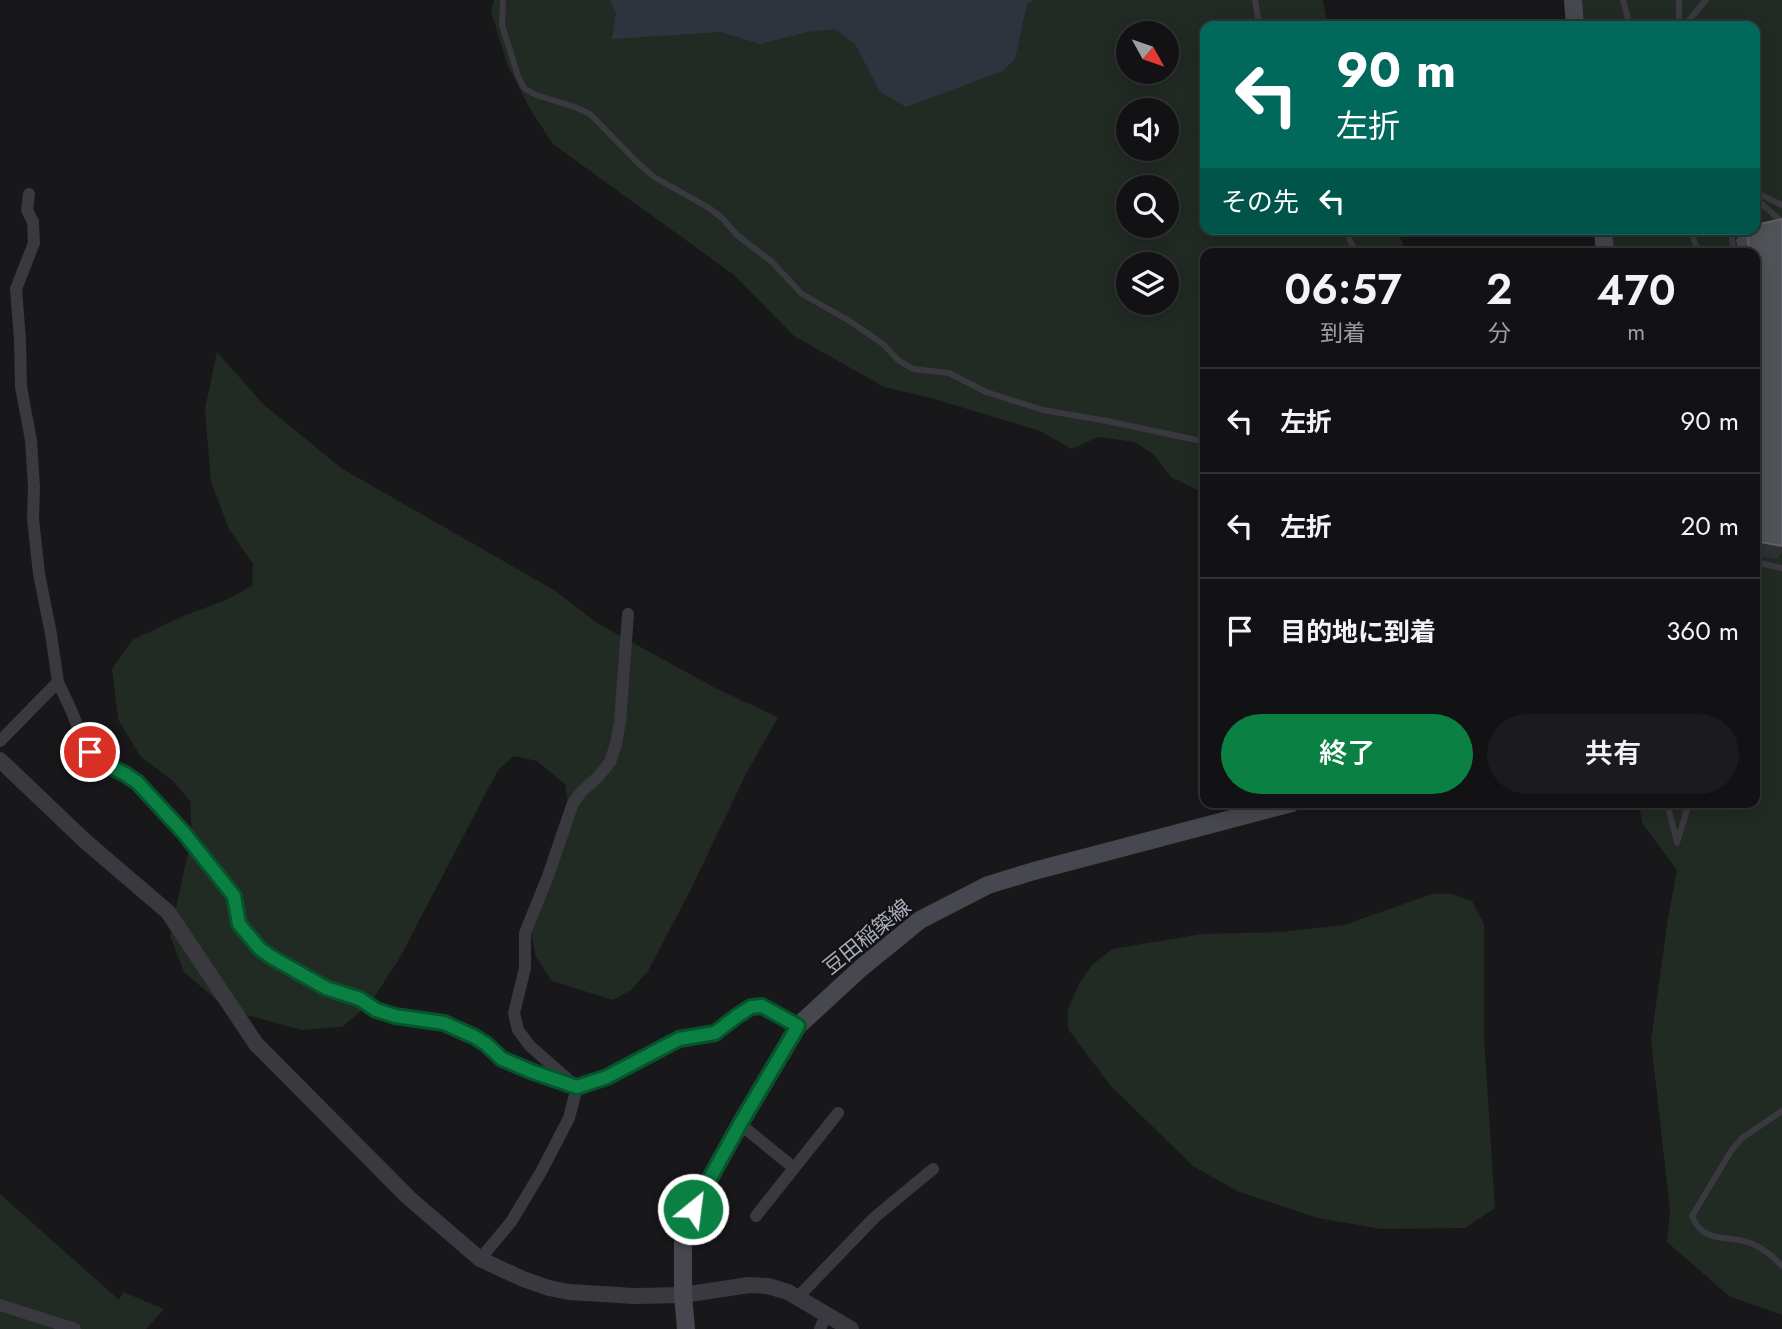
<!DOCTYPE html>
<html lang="ja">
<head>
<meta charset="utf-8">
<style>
  :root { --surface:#121214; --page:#1b1b1d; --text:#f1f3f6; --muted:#9c9ea0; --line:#313234; --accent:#0b8043 }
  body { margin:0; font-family:Jost,"Noto Sans JP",sans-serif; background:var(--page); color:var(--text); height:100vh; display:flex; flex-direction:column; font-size:26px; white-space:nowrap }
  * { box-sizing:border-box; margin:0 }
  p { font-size:23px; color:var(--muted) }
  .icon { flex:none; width:38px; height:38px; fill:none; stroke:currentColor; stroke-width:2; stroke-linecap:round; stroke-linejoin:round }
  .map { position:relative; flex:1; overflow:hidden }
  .panel { position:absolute; left:1200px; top:248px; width:560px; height:560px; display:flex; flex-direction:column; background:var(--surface); border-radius:14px; box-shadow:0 4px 18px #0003,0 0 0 2px var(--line) }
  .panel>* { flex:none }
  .hud { position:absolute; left:1200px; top:21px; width:560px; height:214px; border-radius:14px; box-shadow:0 4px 18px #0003,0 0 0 2px var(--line); background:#00695c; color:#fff; overflow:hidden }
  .needle { width:46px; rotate:130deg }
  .controls { position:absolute; left:1116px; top:21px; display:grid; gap:14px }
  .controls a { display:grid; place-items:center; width:63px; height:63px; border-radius:50%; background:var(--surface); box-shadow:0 4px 18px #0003,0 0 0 2px var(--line); font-size:35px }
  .pin { position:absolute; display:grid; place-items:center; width:60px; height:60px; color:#fff; margin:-30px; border:4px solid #fff; border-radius:50%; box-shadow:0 2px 7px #0007 }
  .me { position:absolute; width:77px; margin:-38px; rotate:29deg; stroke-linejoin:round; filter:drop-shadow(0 0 5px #0008) }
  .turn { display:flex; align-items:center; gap:24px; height:147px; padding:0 21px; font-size:32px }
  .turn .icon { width:91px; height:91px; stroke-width:2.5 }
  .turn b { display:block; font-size:49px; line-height:60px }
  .then { display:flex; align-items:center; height:66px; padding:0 21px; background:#0003; gap:14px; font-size:26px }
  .eta { display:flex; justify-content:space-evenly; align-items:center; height:119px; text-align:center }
  .eta b { font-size:42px; font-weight:600; line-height:49px }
  .primary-button { display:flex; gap:14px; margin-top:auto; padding:14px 21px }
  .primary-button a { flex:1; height:80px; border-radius:42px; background:var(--accent); color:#fff; font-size:28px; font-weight:600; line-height:80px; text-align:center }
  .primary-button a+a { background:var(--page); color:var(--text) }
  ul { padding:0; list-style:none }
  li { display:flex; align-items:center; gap:21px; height:105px; padding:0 21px; border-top:2px solid var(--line) }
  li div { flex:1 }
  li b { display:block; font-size:26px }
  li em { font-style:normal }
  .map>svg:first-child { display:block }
  .green { fill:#222a24; fill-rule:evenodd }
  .water { fill:#2d343e }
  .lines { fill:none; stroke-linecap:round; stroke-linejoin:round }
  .service { stroke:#39393f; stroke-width:6 }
  .minor { stroke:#39393f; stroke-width:12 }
  .tertiary { stroke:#39393f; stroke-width:16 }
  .secondary { stroke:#47484f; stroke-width:18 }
  .wall { fill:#46484c }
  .shaded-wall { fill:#2f3033 }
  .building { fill:#515358; stroke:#5f6167; stroke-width:2 }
  .route-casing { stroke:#07532c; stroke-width:18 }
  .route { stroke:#0b8043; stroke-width:12 }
  .labels { text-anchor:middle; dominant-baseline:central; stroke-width:5; stroke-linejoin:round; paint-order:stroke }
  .street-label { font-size:21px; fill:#aaadba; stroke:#131315 }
</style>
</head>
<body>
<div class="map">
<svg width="1782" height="1329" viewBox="0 0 1782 1329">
  <rect width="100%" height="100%" fill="#18181a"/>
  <path class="green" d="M494 0H1323L1328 26H1206V229H1397L1406 254H1206V486L1199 491 1171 477 1154 455 1135 442 1098 437 1072 449 1040 431 934 399 884 387 794 336 734 275 553 144 530 109 507 64 491 11ZM1129 33H1167V72H1129ZM1129 110H1167V149H1129ZM1129 187H1167V226H1129ZM1129 264H1167V303H1129Z
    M1579 0H1782V1315L1729 1296 1667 1242 1670 1211 1651 1041 1668 918 1677 870 1642 823 1639 803H1755V254H1611L1609 229H1755V26H1580Z
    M217 352 263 404 341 468 554 590 597 623 717 689 778 717 746 774 691 889 648 971 631 990 613 1000 552 981 536 957 529 922 568 804 565 784 537 761 514 756 498 770 399 959 371 1002 342 1027 302 1030 228 1010 184 972 170 936 192 834 190 801 173 781 140 756 118 719 112 669 132 640 186 615 226 600 252 586 253 564 229 529 211 482 205 409Z
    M1432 894H1452L1472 901 1484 924V1037L1495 1208 1465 1228 1381 1229 1318 1218 1237 1191 1193 1166 1110 1085 1068 1029V1009L1079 984 1092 965 1112 949 1202 934 1282 932 1344 925Z
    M0 1194 119 1300 123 1292 164 1309 146 1329H0Z"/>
  <path class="water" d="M610 0H1033L1027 4 1015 59 1003 71 906 107 880 92 855 44 835 29 808 32 760 44 721 32 612 39 616 13Z"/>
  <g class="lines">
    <path class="service" d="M503 0 502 25 518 76 524 88 536 95 575 107 590 114 638 163 654 177 709 208 722 218 737 235 772 262 802 294 848 320 883 344 898 360 913 369 949 373 986 392 1043 410 1107 421 1206 442
      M1255 0 1259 26
      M1623 0 1630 26
      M1679 26V0
      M1684 26 1706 0
      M1755 192 1782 205
      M1755 198 1782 222
      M1345 229 1356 254
      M1690 229 1699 254
      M1726 229 1731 232 1744 229
      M1731 232 1734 254
      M1755 562 1782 568
      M1667 803 1677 842
      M1677 843 1689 803
      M1782 1111 1742 1138 1731 1151 1692 1216C1703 1245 1728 1234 1750 1243 1763 1248 1773 1256 1782 1266"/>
    <path class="minor" d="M29 194 27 210 33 222 34 243 16 289 20 340 21 387 31 440 34 487 33 519 39 574 51 634 58 682 72 712 83 741 90 752 98 760 125 773 137 782 184 833 234 896 239 924 260 949 273 958 326 988 360 999 376 1010 395 1016 444 1023 475 1037 486 1044 502 1059 533 1072 577 1087 607 1077 679 1039 715 1033 737 1016 751 1007 762 1006 798 1026
      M0 741 58 682
      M571 1082 530 1046 518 1030 514 1013 525 968V933L548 876 573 803 582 791 598 777 610 762 616 744 620 722 628 614
      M740 1124 794 1168
      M756 1216 838 1113
      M480 1259 511 1222 541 1172 569 1118 577 1087
      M797 1298 875 1217 933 1169
      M0 1305 75 1329
      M820 1329 826 1315"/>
    <path class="tertiary" d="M0 760 85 841 168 912 256 1044 409 1198 480 1259 523 1279 549 1288 569 1292 634 1296 683 1295 749 1285 768 1286 788 1292 851 1329"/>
    <path class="secondary" d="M1573 0 1575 26
      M1603 229 1605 254
      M686 1329 683 1295V1243L686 1226 693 1209 740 1124 798 1026 861 968 920 920 988 885 1034 871 1292 803"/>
  </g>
  <path class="wall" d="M1782 219V551L1776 559 1755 254H1739L1736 240 1744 229H1755Z"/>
  <path class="shaded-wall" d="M1755 541H1782V551L1776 559 1755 555Z"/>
  <path class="building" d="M1782 219V546L1755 541V254H1750L1746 229H1755V225Z"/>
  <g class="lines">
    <g class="route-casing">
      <path id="route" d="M90 752 98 760 125 774 137 782 184 833 234 896 239 924 260 949 273 958 326 988 360 999 376 1010 395 1016 444 1023 475 1037 486 1044 502 1059 533 1072 577 1087 607 1077 679 1039 715 1033 737 1016 751 1007 762 1006 798 1026 740 1124 693 1209"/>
    </g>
    <use href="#route" class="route"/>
  </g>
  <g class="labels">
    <g class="street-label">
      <text transform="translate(867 937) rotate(-39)">豆田稲築線</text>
    </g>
  </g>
</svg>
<div class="controls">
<a><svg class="needle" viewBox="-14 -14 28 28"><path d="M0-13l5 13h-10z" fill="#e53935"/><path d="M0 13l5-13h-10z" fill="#9c9ea0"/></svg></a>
<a><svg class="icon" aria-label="sound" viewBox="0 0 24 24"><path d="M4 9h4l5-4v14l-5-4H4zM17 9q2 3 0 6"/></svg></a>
<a><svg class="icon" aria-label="search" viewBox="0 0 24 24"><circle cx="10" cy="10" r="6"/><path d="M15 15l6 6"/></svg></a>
<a><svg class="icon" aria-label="layers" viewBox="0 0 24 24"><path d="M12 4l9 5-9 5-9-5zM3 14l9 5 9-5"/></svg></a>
</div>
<div class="pin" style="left:90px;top:752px;background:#d93025"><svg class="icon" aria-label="arrive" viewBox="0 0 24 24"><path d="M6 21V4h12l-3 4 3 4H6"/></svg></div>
<svg class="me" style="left:693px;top:1209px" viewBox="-20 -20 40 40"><circle r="17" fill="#0b8043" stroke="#fff" stroke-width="3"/><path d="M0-11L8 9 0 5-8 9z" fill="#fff"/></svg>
<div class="hud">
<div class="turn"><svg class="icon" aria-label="left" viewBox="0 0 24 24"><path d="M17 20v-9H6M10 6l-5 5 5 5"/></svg><div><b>90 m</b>左折</div></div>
<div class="then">その先<svg class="icon" aria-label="left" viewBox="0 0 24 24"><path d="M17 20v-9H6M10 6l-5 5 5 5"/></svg></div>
</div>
<section class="panel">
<div class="eta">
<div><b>06:57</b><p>到着</p></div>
<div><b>2</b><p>分</p></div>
<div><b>470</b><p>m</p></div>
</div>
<ul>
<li><svg class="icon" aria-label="left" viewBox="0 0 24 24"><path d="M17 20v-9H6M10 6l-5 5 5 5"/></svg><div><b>左折</b></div><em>90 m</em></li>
<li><svg class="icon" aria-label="left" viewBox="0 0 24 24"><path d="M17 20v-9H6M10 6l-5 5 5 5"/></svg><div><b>左折</b></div><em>20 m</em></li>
<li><svg class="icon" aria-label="arrive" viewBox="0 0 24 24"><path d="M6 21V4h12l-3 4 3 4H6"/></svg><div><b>目的地に到着</b></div><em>360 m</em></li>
</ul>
<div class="primary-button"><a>終了</a><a>共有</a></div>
</section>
</div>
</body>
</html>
